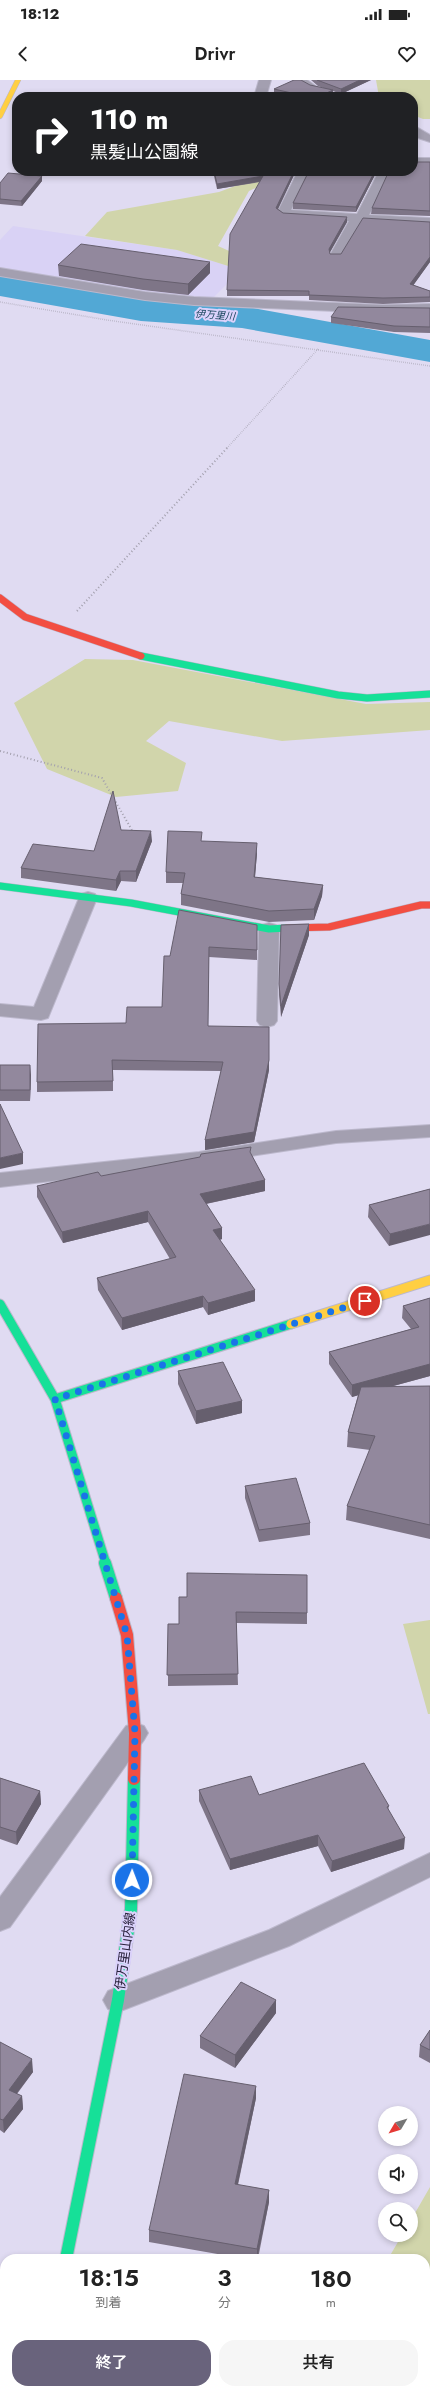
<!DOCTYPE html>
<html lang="ja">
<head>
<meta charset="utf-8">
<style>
  :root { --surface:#fff; --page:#f6f6f6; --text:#222; --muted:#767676; --accent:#69637c }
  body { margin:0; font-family:Jost,"Noto Sans JP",sans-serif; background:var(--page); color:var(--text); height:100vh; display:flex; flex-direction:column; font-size:15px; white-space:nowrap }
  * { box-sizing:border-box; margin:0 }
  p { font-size:13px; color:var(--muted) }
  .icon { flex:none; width:22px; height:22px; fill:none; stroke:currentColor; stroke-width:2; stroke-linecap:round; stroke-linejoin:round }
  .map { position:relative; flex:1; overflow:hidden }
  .sheet { position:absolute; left:0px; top:2174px; width:430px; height:140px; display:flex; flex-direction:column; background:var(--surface); border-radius:16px 16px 0 0; box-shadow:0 2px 6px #0003 }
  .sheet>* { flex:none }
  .banner { position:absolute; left:12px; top:12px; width:406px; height:84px; border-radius:16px; box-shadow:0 2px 6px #0003; background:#202124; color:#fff; overflow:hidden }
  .needle { width:26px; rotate:232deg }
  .tools { position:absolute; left:378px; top:2026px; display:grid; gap:8px }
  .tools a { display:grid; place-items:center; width:40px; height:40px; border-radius:50%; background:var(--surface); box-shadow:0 2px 6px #0003; font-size:20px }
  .pin { position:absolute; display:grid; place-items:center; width:34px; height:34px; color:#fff; margin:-17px; border:2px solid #fff; border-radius:50%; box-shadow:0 1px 4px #0007 }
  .me { position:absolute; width:44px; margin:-22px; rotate:1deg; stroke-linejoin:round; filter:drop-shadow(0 0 3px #0008) }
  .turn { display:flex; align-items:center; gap:14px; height:84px; padding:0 12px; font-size:18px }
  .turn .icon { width:52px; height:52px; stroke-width:2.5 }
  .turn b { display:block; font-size:28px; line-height:34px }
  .eta { display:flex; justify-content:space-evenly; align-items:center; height:68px; text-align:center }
  .eta b { font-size:24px; font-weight:600; line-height:28px }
  .button { display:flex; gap:8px; margin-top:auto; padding:8px 12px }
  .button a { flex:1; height:46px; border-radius:16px; background:var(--accent); color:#fff; font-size:16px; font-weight:600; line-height:46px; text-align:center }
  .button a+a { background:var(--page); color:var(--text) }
  .status { display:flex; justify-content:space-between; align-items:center; height:28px; padding:0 20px; background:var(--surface); direction:ltr }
  .status svg { height:11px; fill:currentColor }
  header { display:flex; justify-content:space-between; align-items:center; height:52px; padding:0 12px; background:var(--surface); font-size:18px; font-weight:600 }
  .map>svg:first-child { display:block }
  .built { fill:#d9d2f5 }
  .green { fill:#d1d5ab }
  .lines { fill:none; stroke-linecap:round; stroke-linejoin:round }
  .river { fill:#52a8d5; fill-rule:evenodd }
  .street-casing { stroke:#bcb8cc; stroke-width:2 }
  .fast-far2-casing { stroke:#bcb8cc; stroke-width:8 }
  .fast-far1-casing { stroke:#bcb8cc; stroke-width:11 }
  .fast-casing { stroke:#bcb8cc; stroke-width:14 }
  .slow-far1-casing { stroke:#bcb8cc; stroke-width:6 }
  .slow-casing { stroke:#bcb8cc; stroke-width:11 }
  .jam-far1-casing { stroke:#bcb8cc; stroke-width:8 }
  .jam-casing { stroke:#bcb8cc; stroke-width:14 }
  .path-far1 { stroke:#a29fad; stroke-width:1.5; stroke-dasharray:0.5 1.5; stroke-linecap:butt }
  .path { stroke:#a29fad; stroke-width:2; stroke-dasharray:1 2.5; stroke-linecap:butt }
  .street { fill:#a39fb0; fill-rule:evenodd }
  .fast-far2 { stroke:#16e098; stroke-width:7 }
  .fast-far1 { stroke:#16e098; stroke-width:9 }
  .fast { stroke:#16e098; stroke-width:12 }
  .slow-far1 { stroke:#ffcf43; stroke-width:5 }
  .slow { stroke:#ffcf43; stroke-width:9 }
  .jam-far1 { stroke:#f24e42; stroke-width:7 }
  .jam { stroke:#f24e42; stroke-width:12 }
  .wall { fill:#7e7587 }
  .shaded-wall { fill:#665f6e }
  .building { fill:#92889d; stroke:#665f6e }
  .route { stroke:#1a73e8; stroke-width:7; stroke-dasharray:0 12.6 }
  .labels { text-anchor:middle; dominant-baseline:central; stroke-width:4; stroke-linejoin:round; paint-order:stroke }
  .far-water-label { font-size:10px; font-style:italic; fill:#17445c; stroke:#dbd2fb }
  .near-street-label { font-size:13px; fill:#29223c; stroke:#dbd2fb }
</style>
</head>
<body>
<div class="status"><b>18:12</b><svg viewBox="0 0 49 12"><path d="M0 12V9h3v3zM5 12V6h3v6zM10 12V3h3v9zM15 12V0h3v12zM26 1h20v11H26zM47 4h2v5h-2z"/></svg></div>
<header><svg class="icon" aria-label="back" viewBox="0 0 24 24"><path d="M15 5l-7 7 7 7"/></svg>Drivr<svg class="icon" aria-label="heart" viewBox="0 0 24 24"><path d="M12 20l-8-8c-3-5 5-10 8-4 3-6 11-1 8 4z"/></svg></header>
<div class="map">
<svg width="430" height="2314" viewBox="0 0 430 2314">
  <rect width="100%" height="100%" fill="#e0dbf2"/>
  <path class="built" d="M13 146 177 170 241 190 211 220 149 214 0 189V160Z"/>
  <path class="green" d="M376 0H430V39H423L413 35V17H379Z
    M276 91H292L249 111 218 166 245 178 241 190 177 170 85 156 107 132 219 112Z
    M85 579 133 580 366 624 430 622V650L282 661 169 641 146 661 186 683 178 711 116 717 47 689 14 623Z
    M430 1540V1634H428L403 1544Z
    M430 2107V2314H337L338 2309H425V2179H388L402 2155H411V2140Z"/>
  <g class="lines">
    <path class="river" d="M0 194 141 219 242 226 430 260V282L242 248 141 241 0 216Z"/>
    <g class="street-casing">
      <path id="street" d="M259 0H271L266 17H254Z
        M294 0H307L317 7 344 17C327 17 306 15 294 0Z
        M413 45 430 55V62L418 58 413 54Z
        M413 78H430V86H413Z
        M292 91H306L308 94 291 130 357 134 379 91H391L369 135 430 138V146L362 142 341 178H331L330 175 349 141 283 137 277 133 296 95Z
        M0 188 145 212 194 217 383 225 430 224V232L383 233 194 225 145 220 0 196Z
        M88 812 95 814 97 818 48 938 41 940 0 936V924L34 927 79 818 81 814Z
        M269 843 276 845 279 849 277 941 274 945 267 947 260 945 257 941 259 849 262 845Z
        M430 1045V1057L336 1063 199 1084 0 1107V1093L199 1072 336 1051Z
        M135 1643 144 1646 148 1653 144 1660 10 1847 0 1851V1817L126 1646Z
        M430 1773V1797L289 1866 118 1932 108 1929 103 1920 108 1911 269 1850Z"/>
    </g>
    <g class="fast-far2-casing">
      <path id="fast-far2" d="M141 576 338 615 367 618 430 614
        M0 806 131 823 269 849 287 848"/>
    </g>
    <g class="fast-far1-casing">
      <path id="fast-far1" d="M0 1224 55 1319 106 1484
        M55 1319 291 1244"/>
    </g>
    <g class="fast-casing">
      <path id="fast" d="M105 1483 116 1518
        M66 2179 118 1920 131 1829 134 1699
        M30 2314 32 2309"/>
    </g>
    <g class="slow-far1-casing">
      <path id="slow-far1" d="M0 36 18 0"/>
    </g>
    <g class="slow-casing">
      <path id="slow" d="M291 1244 430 1200"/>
    </g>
    <g class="jam-far1-casing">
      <path id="jam-far1" d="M0 518 25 537 141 576
        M287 848 329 847 421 825H430"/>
    </g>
    <g class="jam-casing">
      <path id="jam" d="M116 1518 127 1555 135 1653 134 1699"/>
    </g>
    <path class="path-far1" d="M0 222 107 240 430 286
      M227 368 319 268"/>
    <path class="path" d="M77 531 228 367
      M0 671 102 698 133 752"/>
    <use href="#street" class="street"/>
    <use href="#fast-far2" class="fast-far2"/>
    <use href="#fast-far1" class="fast-far1"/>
    <use href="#fast" class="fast"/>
    <use href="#slow-far1" class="slow-far1"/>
    <use href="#slow" class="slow"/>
    <use href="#jam-far1" class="jam-far1"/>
    <use href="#jam" class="jam"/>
  </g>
  <path class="wall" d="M311 0H371L341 14 333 11 332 17H274V9L310 5 326 9 318 6Z
    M413 82H430V136L371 134 372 128Z
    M214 91 294 95 278 129 283 133 347 142 330 172V174H341L430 142V182L413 205 430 211V228V222L383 224 309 220V216H227V210L260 102 217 109 214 96Z
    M307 91H377L356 132 293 129V123L308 93Z
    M42 96V101L22 126 0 124V103Z
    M58 185 210 193 188 215 143 210 59 196Z
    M430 228V253L394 252 331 243V237Z
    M121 750 152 761 136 802 121 801 116 811 21 798V788L94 771Z
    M202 761 257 773 255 797 323 805 322 816 314 840 269 842 181 825V814L183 803H166V792Z
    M309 844V855L281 937 279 915 281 845Z
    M257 845V880L209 877 208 946 269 980V990L254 1062 205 1070 221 991 113 990V1011L37 1012V1002L126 943 162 927 170 876Z
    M0 985 31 995 30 1021H0Z
    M251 1074 265 1100V1111L206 1124 222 1148V1159L220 1160 255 1221 208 1235 203 1227 122 1250 98 1210 97 1198 170 1179 148 1142 63 1163 37 1117V1106L101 1096Z
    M430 1109 389 1166 368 1137 369 1125Z
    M430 1218V1296L390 1307 430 1306V1459L346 1440 347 1426 370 1370 347 1367 348 1352 358 1315 352 1317 329 1284V1272L411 1249 402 1238 403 1226Z
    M178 1291 242 1321V1333L196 1344 178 1304Z
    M245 1406 310 1443V1455L259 1462 245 1418Z
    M307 1495V1544L236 1543 238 1605 168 1606V1544H179L187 1517Z
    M0 1698 40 1711 41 1724 17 1765 0 1759Z
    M199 1710 389 1726 388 1730 404 1769 331 1792 318 1766 230 1790 199 1721Z
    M276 1920V1933L235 1988 200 1968V1956Z
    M430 1950V1983L419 1977 420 1965Z
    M0 1962 33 1992 17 2014 22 2016 23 2029 4 2053 0 2050Z
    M256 2006V2018L238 2105 269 2110V2122L258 2179H246L149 2162V2150Z"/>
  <path class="shaded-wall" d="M360 0H371L341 14V9Z
    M333 10 332 17H318Z
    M294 91V95L276 133V128Z
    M375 91H377L356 132V127Z
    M42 96V101L22 126 21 121Z
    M263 96V101L217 109V104Z
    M347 137V142L329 174V169Z
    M430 177V182L410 210V204Z
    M210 182V193L188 215V204Z
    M151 751 152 761 136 802V791Z
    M257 763V773L254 808V797Z
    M120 791 121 801 116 811V800Z
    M323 805 322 816 314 840V829Z
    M309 844V855L281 937V926Z
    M269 980V990L254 1062 205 1070V1060Z
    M30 985 31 995 30 1021Z
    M23 1073V1084L0 1089V1078Z
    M265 1100V1111L200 1125V1114Z
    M148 1131V1142L63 1163 62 1152Z
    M430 1144V1155L389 1166 390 1154Z
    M222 1148V1159L213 1161V1150Z
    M255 1210V1221L208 1235V1223Z
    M203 1216V1227L122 1250V1238Z
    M430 1284V1296L352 1317V1305Z
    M242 1321V1333L196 1344V1331Z
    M40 1711 41 1724 17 1765 16 1752Z
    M318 1755V1766L230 1790V1779Z
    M405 1758 404 1769 331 1792 332 1781Z
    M276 1920V1933L235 1988V1975Z
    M32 1979 33 1992 10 2022 9 2010Z
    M256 2006V2018L235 2117V2104Z
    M22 2016 23 2029 4 2053 3 2040Z
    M269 2110V2122L257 2179V2169Z"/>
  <path class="building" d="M294 0H301L310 5 333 10 318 17H309L274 9Z
    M317 0H360L341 9Z
    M413 81V82H430V131L372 128 389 91H413Z
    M214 91H294L276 128 283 133 347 137 329 169 330 174H341L363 138 430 142V177L410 204 430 211V217L383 218 309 215V211L227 210 230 154 263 96 217 104Z
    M309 91H375L356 127 293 123Z
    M8 93 42 96 21 121 0 119V103Z
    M81 164 210 182 188 204 143 199 58 185Z
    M338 227 430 228V247L394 246 331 237Z
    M113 711 121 750 151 751 136 791H120L116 800 21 788 33 764 94 771Z
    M168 751 202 752 201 761 257 763 254 797 323 805 314 829 269 831 181 814 185 793 166 792Z
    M179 830 257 845V870L209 867 208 946 269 947V980L254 1052 205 1060 223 982 112 980 113 1001 37 1002 38 944 126 943 127 927H162L164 876H170Z
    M309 844 281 926 279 904 281 845Z
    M0 985H30V1010H0Z
    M0 1024 23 1073 0 1078Z
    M251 1067 250 1072 265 1100 200 1114 222 1148 213 1150 255 1210 208 1223 203 1216 122 1238 97 1198 176 1177 148 1131 62 1152 37 1106 98 1092 101 1096 200 1077 201 1074Z
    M430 1109V1144L390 1154 369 1125Z
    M430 1218V1284L352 1305 329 1272 419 1247 403 1226Z
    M223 1282 242 1321 196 1331 178 1291Z
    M430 1306V1445L347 1426 375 1356 348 1352 361 1307Z
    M296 1398 310 1443 259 1450 245 1406Z
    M187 1493 307 1495V1533L236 1532 238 1594 167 1595 168 1544H179V1517H187Z
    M364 1683 389 1726 387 1727 405 1758 332 1781 318 1755 230 1779 199 1710 251 1696 259 1715Z
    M0 1698 40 1711 16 1752 0 1747Z
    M241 1902 276 1920 235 1975 200 1956Z
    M430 1950V1970L420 1965Z
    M0 1962 32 1979 9 2010 22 2016 3 2040 0 2039Z
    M184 1994 256 2006 235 2104 269 2110 257 2169 149 2150Z"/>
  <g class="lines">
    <path class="route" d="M132 1800 135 1653 127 1555 55 1319 365 1221"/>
  </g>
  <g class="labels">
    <g class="far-water-label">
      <text transform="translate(215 235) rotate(4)">伊万里川</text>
    </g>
    <g class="near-street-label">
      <text transform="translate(125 1871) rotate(-82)">伊万里山内線</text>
    </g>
  </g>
</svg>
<div class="tools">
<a><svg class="needle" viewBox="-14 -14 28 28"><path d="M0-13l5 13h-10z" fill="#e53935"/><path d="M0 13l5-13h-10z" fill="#767676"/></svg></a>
<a><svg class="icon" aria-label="sound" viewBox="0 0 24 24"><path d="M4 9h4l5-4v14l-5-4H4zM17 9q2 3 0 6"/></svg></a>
<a><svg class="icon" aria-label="search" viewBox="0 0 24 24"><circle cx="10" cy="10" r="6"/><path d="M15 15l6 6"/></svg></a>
</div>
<div class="pin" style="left:365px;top:1221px;background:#d93025"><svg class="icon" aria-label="arrive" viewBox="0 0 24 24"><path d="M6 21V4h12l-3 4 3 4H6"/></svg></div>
<svg class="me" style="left:132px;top:1800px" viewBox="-20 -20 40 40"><circle r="17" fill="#1a73e8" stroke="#fff" stroke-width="3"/><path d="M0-11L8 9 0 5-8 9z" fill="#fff"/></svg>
<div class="banner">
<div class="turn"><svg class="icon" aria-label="right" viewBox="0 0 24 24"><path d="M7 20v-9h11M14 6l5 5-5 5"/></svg><div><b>110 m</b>黒髪山公園線</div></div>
</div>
<section class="sheet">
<div class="eta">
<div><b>18:15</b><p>到着</p></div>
<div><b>3</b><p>分</p></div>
<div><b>180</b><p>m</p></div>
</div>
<div class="button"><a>終了</a><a>共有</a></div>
</section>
</div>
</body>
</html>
